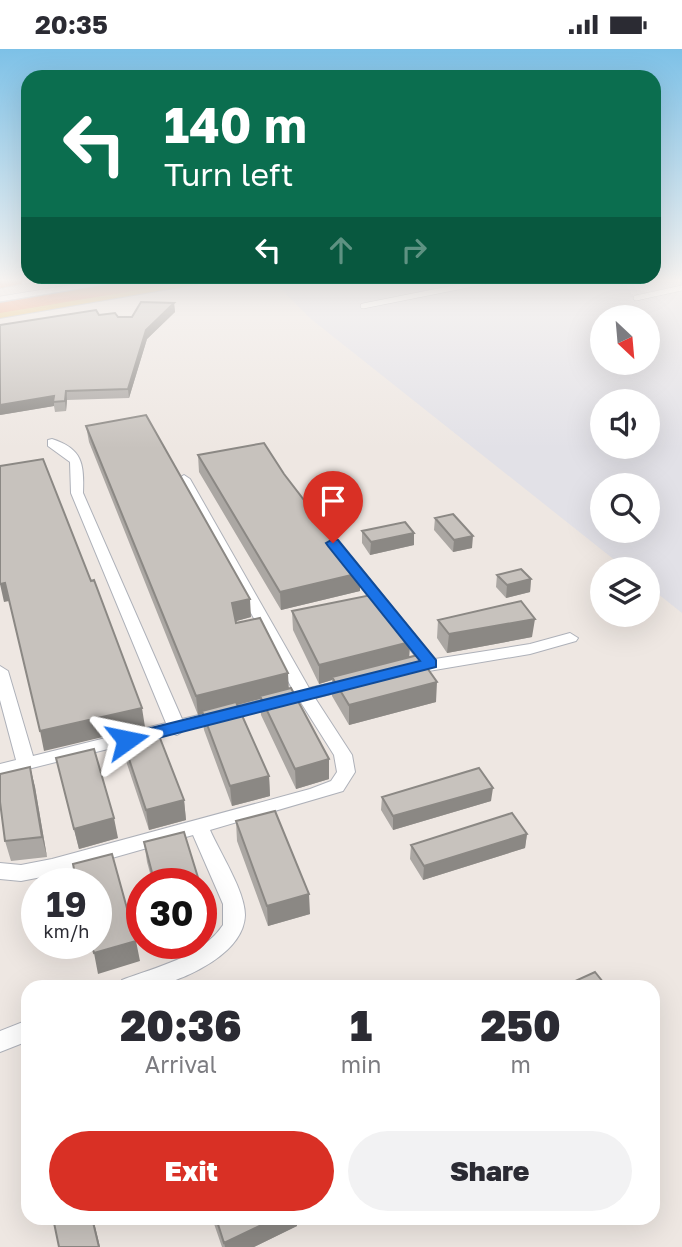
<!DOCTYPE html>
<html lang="en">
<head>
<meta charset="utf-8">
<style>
  :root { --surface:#fff; --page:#f2f2f3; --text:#2b2b33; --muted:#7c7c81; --accent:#d93025 }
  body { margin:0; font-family:"Golos Text",sans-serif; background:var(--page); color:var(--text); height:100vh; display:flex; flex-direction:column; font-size:26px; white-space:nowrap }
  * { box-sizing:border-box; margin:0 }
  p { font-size:23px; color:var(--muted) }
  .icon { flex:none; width:38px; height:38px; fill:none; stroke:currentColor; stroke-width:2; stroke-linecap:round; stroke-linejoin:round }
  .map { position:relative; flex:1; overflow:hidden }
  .sheet { position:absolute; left:21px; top:931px; width:639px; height:245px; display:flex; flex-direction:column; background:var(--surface); border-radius:21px; box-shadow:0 7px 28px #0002 }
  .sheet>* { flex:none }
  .top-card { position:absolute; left:21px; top:21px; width:640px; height:214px; border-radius:21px; box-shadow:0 7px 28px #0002; background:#0b6e4f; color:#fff; overflow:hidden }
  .needle { width:46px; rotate:154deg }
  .controls { position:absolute; left:590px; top:256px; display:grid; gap:14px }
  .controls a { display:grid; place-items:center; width:70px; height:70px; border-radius:50%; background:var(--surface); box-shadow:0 7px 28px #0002; font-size:35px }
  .speed { position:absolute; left:21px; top:819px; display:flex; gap:14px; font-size:35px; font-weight:700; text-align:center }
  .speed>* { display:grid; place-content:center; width:91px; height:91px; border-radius:50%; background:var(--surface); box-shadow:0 7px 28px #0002; line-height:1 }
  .speed small { font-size:18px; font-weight:400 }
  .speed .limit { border:10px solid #d22; background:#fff; color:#111 }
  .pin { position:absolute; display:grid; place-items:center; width:60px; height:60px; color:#fff; margin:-72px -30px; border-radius:50% 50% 50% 0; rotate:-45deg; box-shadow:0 0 7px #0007 }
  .pin .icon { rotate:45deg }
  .me { position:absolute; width:77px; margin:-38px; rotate:78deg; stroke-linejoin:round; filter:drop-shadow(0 0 5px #0008) }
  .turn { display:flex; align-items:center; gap:24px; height:147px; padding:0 28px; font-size:32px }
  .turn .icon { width:91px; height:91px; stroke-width:2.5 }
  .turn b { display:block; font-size:49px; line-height:60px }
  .lanes { display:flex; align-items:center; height:66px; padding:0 28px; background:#0003; justify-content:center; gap:35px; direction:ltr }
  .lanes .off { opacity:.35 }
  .eta { display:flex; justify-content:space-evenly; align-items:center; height:119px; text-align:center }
  .eta b { font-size:42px; font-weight:800; line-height:49px }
  .cta { display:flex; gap:14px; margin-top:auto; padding:14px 28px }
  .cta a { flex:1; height:80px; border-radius:42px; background:var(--accent); color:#fff; font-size:28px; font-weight:800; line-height:80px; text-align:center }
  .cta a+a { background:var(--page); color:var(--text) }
  .status { display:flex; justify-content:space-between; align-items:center; height:49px; padding:0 35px; background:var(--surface); direction:ltr }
  .status svg { height:19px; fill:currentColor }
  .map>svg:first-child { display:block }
  .industrial { fill:#e2e1e7; fill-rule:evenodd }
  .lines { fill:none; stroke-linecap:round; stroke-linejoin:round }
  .lane-casing { stroke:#aeb1b9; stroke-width:6 }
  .street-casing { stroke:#aeb1b9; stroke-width:2 }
  .primary-casing { stroke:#c4c4c4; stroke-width:2 }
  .highway-casing { stroke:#c4c4c4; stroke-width:2 }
  .lane { stroke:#fff; stroke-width:5 }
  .street { fill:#fff; fill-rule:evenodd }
  .primary { fill:#e7bf6e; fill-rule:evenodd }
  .highway { fill:#f29668; fill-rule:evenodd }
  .wall { fill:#aba7a3 }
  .shaded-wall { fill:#8b8884 }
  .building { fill:#c7c2bd; stroke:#8b8884; stroke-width:2 }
  .route { fill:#1a73e8; stroke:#114b97; stroke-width:2 }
</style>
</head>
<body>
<div class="status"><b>20:35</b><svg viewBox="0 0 49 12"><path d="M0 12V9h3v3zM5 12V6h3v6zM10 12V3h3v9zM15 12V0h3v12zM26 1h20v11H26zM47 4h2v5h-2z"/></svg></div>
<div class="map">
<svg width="682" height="1198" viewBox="0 0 682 1198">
  <rect width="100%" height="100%" fill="#eee7e2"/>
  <path class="industrial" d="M272 231H682V564L648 537V520H626L311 270ZM602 268H648V313H602ZM602 352H648V397H602ZM602 436H648V481H602Z"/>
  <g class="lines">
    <g class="lane-casing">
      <path id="lane" d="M0 236 30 231
        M636 249 682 239
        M0 250 116 231
        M363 257 493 231"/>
    </g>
    <g class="street-casing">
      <path id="street" d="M52 390C83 400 84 415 83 444L182 670 294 643 178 430 184 426 190 430 309 639 353 629 361 634 359 638 315 649 352 706 355 723 343 742 210 781C220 804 245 842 245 866 244 904 188 929 157 937 146 940 131 938 119 938L122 931C156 918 202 908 223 876V855L193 786 52 826 21 832 0 830V814L21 816 52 810 310 740 331 732 337 723 334 706 300 652 185 681 177 686 172 684 0 727V715L16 711 0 651V617L8 622 33 707 166 674 71 444 70 413 48 397V391Z
        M348 509 353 510 435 610 530 595 570 584 578 589 576 592 530 605 405 626 399 625 397 621 399 617 420 613 341 513Z
        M28 971V992L0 1003V982Z"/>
    </g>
    <g class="primary-casing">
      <path id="primary" d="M172 231H205L198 235 0 269V261Z"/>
    </g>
    <g class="highway-casing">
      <path id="highway" d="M0 231H23L21 235 0 239Z
        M136 231H176L168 236 0 264V254Z"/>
    </g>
    <use href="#lane" class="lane"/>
    <use href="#street" class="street"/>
    <use href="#primary" class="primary"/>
    <use href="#highway" class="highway"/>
  </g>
  <path class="wall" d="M174 254 175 263 147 290 129 349 67 351 66 362 55 363 54 357 0 366 99 266 132 268Z
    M86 377 251 568 236 572V574L289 639 329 710V730L296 740 261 666 260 650 237 656 269 727 270 747 232 757 204 681 202 665 198 666 89 393Z
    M198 406 284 425 360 524V542L281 561 199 423Z
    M435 469 472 499 453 503 434 481Z
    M362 482 414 484V496L370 506 362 494Z
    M497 526 531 530 530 543 506 549 496 538Z
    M292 562 410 593 409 608 436 653 349 676 332 647V631L319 635 293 581Z
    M438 571 532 588 447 604 437 589Z
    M123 692 184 751 186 771 149 781 126 712Z
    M56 709 118 789 79 800Z
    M30 718 35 738 47 808 11 812 5 792Z
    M382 748 491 752 393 781 381 761Z
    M236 772 310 865 268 877 237 792Z
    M527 785 525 799 423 831 410 810 411 796Z
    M144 793 200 835H153L147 813Z
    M212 1169H297V1177L254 1198H222Z"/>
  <path class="shaded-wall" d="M174 254 175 263 147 290 129 349 128 340 146 281Z
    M66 342 67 351 66 362 65 352Z
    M54 347V357L0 366V356Z
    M414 484V496L370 506 371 493Z
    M473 487 472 499 453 503 454 491Z
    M360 524V542L281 561 280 543Z
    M531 530 530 543 506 549 507 536Z
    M5 534 9 552 4 553 0 535Z
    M250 550 251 568 233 573 232 554Z
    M535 570 532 588 447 604 449 585Z
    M410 593 409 612 332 628V631L319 635V616Z
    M288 624 289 643 260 647V650L203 665 202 662V665L198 666 196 647Z
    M437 633 436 653 349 676V656Z
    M142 659 145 678 44 702 40 682Z
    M329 710V730L296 740 295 720Z
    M30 718 35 738 47 808 42 788Z
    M269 727 270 747 232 757 230 737Z
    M493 739 491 752 393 781V767Z
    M184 751 186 771 149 781 146 761Z
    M114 769 118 789 79 800 74 780Z
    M527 785 525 799 423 831 424 817Z
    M309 845 310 865 268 877 267 857Z
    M209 865 212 885 201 894 171 903 170 894H201V872Z
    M136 892 140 912 98 925 94 904Z
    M92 1169H93L100 1198H99Z
    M276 1169H297V1177L254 1198H225L224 1194Z"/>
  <path class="building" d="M141 253 174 254 146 281 128 340 66 342 65 352 53 353 54 347 0 356V276L96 261 99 266 115 264 118 268H132Z
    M146 366 250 550 232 554 236 574 260 569 288 624 196 647 86 377Z
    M264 394 284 425 360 524 280 543 198 406Z
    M43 410 91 532 94 531 142 659 40 682 5 534 0 535V417Z
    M453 465 473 487 454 491 435 469Z
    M405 473 414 484 371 493 362 482Z
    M521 520 531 530 507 536 497 526Z
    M376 545 410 593 319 616 292 562Z
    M521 552 535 570 449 585 438 571Z
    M418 606 437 633 349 656 332 628Z
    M291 639 329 710 295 720 260 647Z
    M236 653 269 727 230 737 202 662Z
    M158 684 184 751 146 761 123 692Z
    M94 700 114 769 74 780 56 709Z
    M30 718 42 788 5 792 0 753V725Z
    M479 719 493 739 393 767 382 748Z
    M275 762 309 845 267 857 236 772Z
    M512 764 527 785 424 817 411 796Z
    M184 783 200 835H155L144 793Z
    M112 805 136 892 94 904 91 894H96V835H77L73 815Z
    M201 839 209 865 201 872Z
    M595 923 607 938H580L575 932Z
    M53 1169H92L99 1198H59Z
    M216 1169H276L224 1194Z"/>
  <linearGradient id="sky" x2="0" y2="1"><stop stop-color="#7dc1e7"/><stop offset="0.58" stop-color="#f7f4f2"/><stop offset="1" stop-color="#f7f4f2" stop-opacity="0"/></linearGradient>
  <rect width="682" height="399" fill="url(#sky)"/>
  <path class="route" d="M333 490 338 491 436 611V618L127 697 120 695 118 691 120 687 127 685 420 612 328 497 326 494Z"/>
</svg>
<div class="controls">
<a><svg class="needle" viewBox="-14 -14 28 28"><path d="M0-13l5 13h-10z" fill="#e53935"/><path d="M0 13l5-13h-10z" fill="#7c7c81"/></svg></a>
<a><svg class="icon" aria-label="sound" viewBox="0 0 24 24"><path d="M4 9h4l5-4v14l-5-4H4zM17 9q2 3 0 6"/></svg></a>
<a><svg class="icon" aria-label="search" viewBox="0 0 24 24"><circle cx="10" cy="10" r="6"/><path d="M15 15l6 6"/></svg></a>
<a><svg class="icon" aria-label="layers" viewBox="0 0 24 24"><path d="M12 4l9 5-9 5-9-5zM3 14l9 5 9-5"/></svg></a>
</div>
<div class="speed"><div>19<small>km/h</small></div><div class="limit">30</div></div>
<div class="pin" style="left:333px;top:494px;background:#d93025"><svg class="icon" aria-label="arrive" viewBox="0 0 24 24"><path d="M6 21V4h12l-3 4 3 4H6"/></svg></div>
<svg class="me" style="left:127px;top:691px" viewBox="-20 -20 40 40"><path d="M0-17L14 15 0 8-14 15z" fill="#1a73e8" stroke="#fff" stroke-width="4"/></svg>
<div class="top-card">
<div class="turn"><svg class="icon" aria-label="left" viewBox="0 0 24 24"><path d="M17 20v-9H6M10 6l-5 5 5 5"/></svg><div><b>140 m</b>Turn left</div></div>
<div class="lanes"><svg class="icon" aria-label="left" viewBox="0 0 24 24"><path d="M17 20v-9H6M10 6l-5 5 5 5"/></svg><svg class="icon off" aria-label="ahead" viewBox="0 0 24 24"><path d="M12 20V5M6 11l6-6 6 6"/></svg><svg class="icon off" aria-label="right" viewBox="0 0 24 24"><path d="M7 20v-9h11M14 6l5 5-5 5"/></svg></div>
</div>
<section class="sheet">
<div class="eta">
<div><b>20:36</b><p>Arrival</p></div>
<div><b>1</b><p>min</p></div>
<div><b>250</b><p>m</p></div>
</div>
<div class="cta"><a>Exit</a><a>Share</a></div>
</section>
</div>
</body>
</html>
